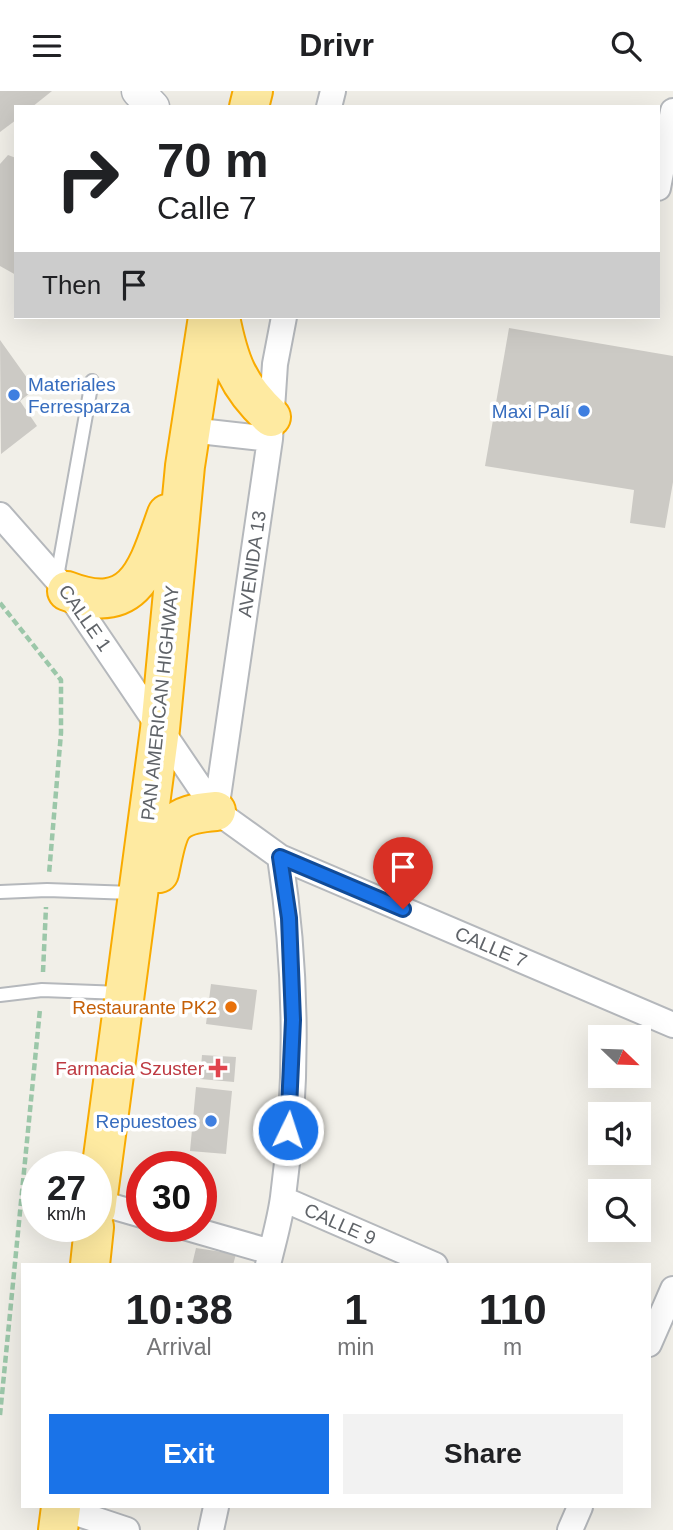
<!DOCTYPE html>
<html lang="en">
<head>
<meta charset="utf-8">
<style>
  :root { --surface:#fff; --page:#f2f2f2; --text:#202124; --muted:#757577; --accent:#1a73e8 }
  body { margin:0; font-family:Helvetica,sans-serif; background:var(--page); color:var(--text); height:100vh; display:flex; flex-direction:column; font-size:26px; white-space:nowrap }
  * { box-sizing:border-box; margin:0 }
  p { font-size:23px; color:var(--muted) }
  .icon { flex:none; width:38px; height:38px; fill:none; stroke:currentColor; stroke-width:2; stroke-linecap:round; stroke-linejoin:round }
  .map { position:relative; flex:1; overflow:hidden }
  .details { position:absolute; left:21px; top:1172px; width:630px; height:245px; display:flex; flex-direction:column; background:var(--surface); border-radius:0px; box-shadow:0 7px 28px #0002 }
  .details>* { flex:none }
  .top-card { position:absolute; left:14px; top:14px; width:646px; height:214px; border-radius:0px; box-shadow:0 7px 28px #0002; background:#fff; color:var(--text); overflow:hidden }
  .needle { width:46px; rotate:113deg }
  .buttons { position:absolute; left:588px; top:934px; display:grid; gap:14px }
  .buttons a { display:grid; place-items:center; width:63px; height:63px; border-radius:0px; background:var(--surface); box-shadow:0 7px 28px #0002; font-size:35px }
  .speed { position:absolute; left:21px; top:1060px; display:flex; gap:14px; font-size:35px; font-weight:700; text-align:center }
  .speed>* { display:grid; place-content:center; width:91px; height:91px; border-radius:50%; background:var(--surface); box-shadow:0 7px 28px #0002; line-height:1 }
  .speed small { font-size:18px; font-weight:400 }
  .speed .limit { border:10px solid #d22; background:#fff; color:#111 }
  .pin { position:absolute; display:grid; place-items:center; width:60px; height:60px; color:#fff; margin:-72px -30px; border-radius:50% 50% 50% 0; rotate:-45deg; box-shadow:0 0 7px #0007 }
  .pin .icon { rotate:45deg }
  .me { position:absolute; width:77px; margin:-38px; rotate:4deg; stroke-linejoin:round; filter:drop-shadow(0 0 5px #0008) }
  .turn { display:flex; align-items:center; gap:24px; height:147px; padding:0 28px; font-size:32px }
  .turn .icon { width:91px; height:91px; stroke-width:2.5 }
  .turn b { display:block; font-size:49px; line-height:60px }
  .then { display:flex; align-items:center; height:66px; padding:0 28px; background:#0003; gap:14px; font-size:26px }
  .eta { display:flex; justify-content:space-evenly; align-items:center; height:119px; text-align:center }
  .eta b { font-size:42px; font-weight:700; line-height:49px }
  .button { display:flex; gap:14px; margin-top:auto; padding:14px 28px }
  .button a { flex:1; height:80px; border-radius:0px; background:var(--accent); color:#fff; font-size:28px; font-weight:700; line-height:80px; text-align:center }
  .button a+a { background:var(--page); color:var(--text) }
  header { display:flex; justify-content:space-between; align-items:center; height:91px; padding:0 28px; background:var(--surface); font-size:32px; font-weight:700 }
  .map>svg:first-child { display:block }
  .building { fill:#cccac5 }
  .lines { fill:none; stroke-linecap:round; stroke-linejoin:round }
  .service-casing { stroke:#b5b8bc; stroke-width:16 }
  .minor-casing { stroke:#b5b8bc; stroke-width:28 }
  .tertiary-casing { stroke:#b5b8bc; stroke-width:35 }
  .trunk-casing { stroke:#f9ab00; stroke-width:42 }
  .path { stroke:#9cc7a9; stroke-width:4.5; stroke-dasharray:7 3.5; stroke-linecap:butt }
  .service { stroke:#fff; stroke-width:12 }
  .minor { stroke:#fff; stroke-width:24 }
  .tertiary { stroke:#fff; stroke-width:32 }
  .trunk { stroke:#feeaa1; stroke-width:38 }
  .route-casing { stroke:#114b97; stroke-width:18 }
  .route { stroke:#1a73e8; stroke-width:12 }
  .shop-dot { fill:#3f7fe0; stroke:#fff; stroke-width:2.5 }
  .food-dot { fill:#e8710a; stroke:#fff; stroke-width:2.5 }
  .health-dot { fill:#e0444e; stroke:#fff; stroke-width:2.5 }
  .labels { text-anchor:middle; dominant-baseline:central; stroke-width:7; stroke-linejoin:round; paint-order:stroke }
  .shop-label { font-size:19px; fill:#366cbe; stroke:#fff; text-anchor:end }
  .street-label { font-size:19px; fill:#5f6368; stroke:#fff }
  .food-label { font-size:19px; fill:#c56008; stroke:#fff; text-anchor:end }
  .health-label { font-size:19px; fill:#be3a42; stroke:#fff; text-anchor:end }
</style>
</head>
<body>
<header><svg class="icon" aria-label="menu" viewBox="0 0 24 24"><path d="M4 6h16M4 12h16M4 18h16"/></svg>Drivr<svg class="icon" aria-label="search" viewBox="0 0 24 24"><circle cx="10" cy="10" r="6"/><path d="M15 15l6 6"/></svg></header>
<div class="map">
<svg width="673" height="1439" viewBox="0 0 673 1439">
  <rect width="100%" height="100%" fill="#f1efe8"/>
  <path class="building" d="M0 0H52L32 16H16V29L0 41Z
    M8 64 16 67V184L0 175V73Z
    M509 237 673 265V391L665 437 630 432 634 399 485 375Z
    M0 249 35 298 20 310 37 335 1 363Z
    M211 893 257 899 252 939 206 933Z
    M202 964 236 966 234 991 200 988Z
    M196 996 232 1000 226 1063 190 1060Z
    M196 1157 236 1163 233 1174H192Z"/>
  <g class="lines">
    <g class="service-casing">
      <path id="service" d="M57 486 92 290
        M0 801 47 799 133 802
        M0 904 42 899 122 902"/>
    </g>
    <g class="minor-casing">
      <path id="minor" d="M329 16 333 0
        M658 97 673 20
        M190 339 270 348
        M0 424 67 500 216 720 280 766 673 934
        M216 720 270 348 275 273 284 226
        M283 1108 435 1174
        M97 1111 142 1124
        M184 1136 271 1161
        M268 1174C273 1152 280 1129 283 1106 298 994 297 878 280 766
        M649 1253 673 1198
        M61 1417 127 1439
        M211 1439 216 1416
        M570 1439 580 1416"/>
    </g>
    <g class="tertiary-casing">
      <path id="tertiary" d="M138 0 153 16"/>
    </g>
    <g class="trunk-casing">
      <path id="trunk" d="M249 16 253 0
        M220 226C229 271 237 294 271 326
        M67 500C136 527 148 476 167 423
        M159 782C169 737 166 724 216 720
        M96 1119 160 638 185 375 208 226
        M90 1174 94 1136
        M58 1439 61 1416"/>
    </g>
    <path class="path" d="M0 512 61 589V642L49 783
      M43 881 46 816
      M0 1324 40 918"/>
    <use href="#service" class="service"/>
    <use href="#minor" class="minor"/>
    <use href="#tertiary" class="tertiary"/>
    <use href="#trunk" class="trunk"/>
  </g>
  <g class="lines">
    <g class="route-casing">
      <path id="route" d="M288 1039 293 929 289 827 280 766 403 818"/>
    </g>
    <use href="#route" class="route"/>
  </g>
  <g class="shop-dot">
    <circle cx="14" cy="304" r="7"/>
    <circle cx="584" cy="320" r="7"/>
    <circle cx="211" cy="1030" r="7"/>
  </g>
  <circle class="food-dot" cx="231" cy="916" r="7"/>
  <path class="health-dot" d="M214.5 966.5h7v7h7v7h-7v7h-7v-7h-7v-7h7z"/>
  <g class="labels">
    <g class="shop-label">
      <text x="28" y="293" text-anchor="start">Materiales<tspan x="28" dy="22">Ferresparza</tspan></text>
      <text x="570" y="320">Maxi Palí</text>
      <text x="197" y="1030">Repuestoes</text>
    </g>
    <g class="street-label">
      <text transform="translate(252 473) rotate(-82)">AVENIDA 13</text>
      <text transform="translate(85 527) rotate(55)">CALLE 1</text>
      <text transform="translate(160 612) rotate(-84)">PAN AMERICAN HIGHWAY</text>
      <text transform="translate(491 856) rotate(23)">CALLE 7</text>
      <text transform="translate(340 1133) rotate(24)">CALLE 9</text>
    </g>
    <g class="food-label">
      <text x="217" y="916">Restaurante PK2</text>
    </g>
    <g class="health-label">
      <text x="204" y="977">Farmacia Szuster</text>
    </g>
  </g>
</svg>
<div class="buttons">
<a><svg class="needle" viewBox="-14 -14 28 28"><path d="M0-13l5 13h-10z" fill="#e53935"/><path d="M0 13l5-13h-10z" fill="#757577"/></svg></a>
<a><svg class="icon" aria-label="sound" viewBox="0 0 24 24"><path d="M4 9h4l5-4v14l-5-4H4zM17 9q2 3 0 6"/></svg></a>
<a><svg class="icon" aria-label="search" viewBox="0 0 24 24"><circle cx="10" cy="10" r="6"/><path d="M15 15l6 6"/></svg></a>
</div>
<div class="speed"><div>27<small>km/h</small></div><div class="limit">30</div></div>
<div class="pin" style="left:403px;top:818px;background:#d93025"><svg class="icon" aria-label="arrive" viewBox="0 0 24 24"><path d="M6 21V4h12l-3 4 3 4H6"/></svg></div>
<svg class="me" style="left:288px;top:1039px" viewBox="-20 -20 40 40"><circle r="17" fill="#1a73e8" stroke="#fff" stroke-width="3"/><path d="M0-11L8 9 0 5-8 9z" fill="#fff"/></svg>
<div class="top-card">
<div class="turn"><svg class="icon" aria-label="right" viewBox="0 0 24 24"><path d="M7 20v-9h11M14 6l5 5-5 5"/></svg><div><b>70 m</b>Calle 7</div></div>
<div class="then">Then<svg class="icon" aria-label="arrive" viewBox="0 0 24 24"><path d="M6 21V4h12l-3 4 3 4H6"/></svg></div>
</div>
<section class="details">
<div class="eta">
<div><b>10:38</b><p>Arrival</p></div>
<div><b>1</b><p>min</p></div>
<div><b>110</b><p>m</p></div>
</div>
<div class="button"><a>Exit</a><a>Share</a></div>
</section>
</div>
</body>
</html>
